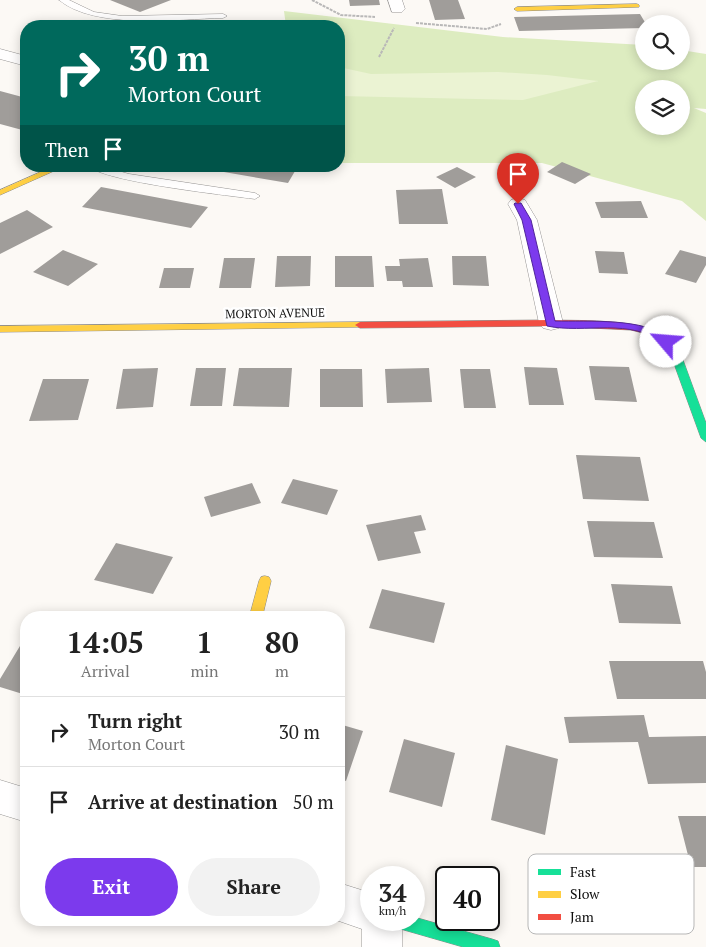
<!DOCTYPE html>
<html lang="en">
<head>
<meta charset="utf-8">
<style>
  :root { --surface:#fff; --page:#f2f2f2; --text:#222; --muted:#767676; --line:#e0e0e0; --accent:#7c3aed }
  body { margin:0; font-family:"PT Serif",serif; background:var(--page); color:var(--text); height:100vh; display:flex; flex-direction:column; font-size:19px; white-space:nowrap }
  * { box-sizing:border-box; margin:0 }
  p { font-size:16px; color:var(--muted) }
  .icon { flex:none; width:28px; height:28px; fill:none; stroke:currentColor; stroke-width:2; stroke-linecap:round; stroke-linejoin:round }
  .map { position:relative; flex:1; overflow:hidden }
  .panel { position:absolute; left:20px; top:611px; width:325px; height:315px; display:flex; flex-direction:column; background:var(--surface); border-radius:20px; box-shadow:0 2px 12px #0003 }
  .panel>* { flex:none }
  .hud { position:absolute; left:20px; top:20px; width:325px; height:152px; border-radius:20px; box-shadow:0 2px 12px #0003; background:#00695c; color:#fff; overflow:hidden }
  .fabs { position:absolute; left:635px; top:15px; display:grid; gap:10px }
  .fabs a { display:grid; place-items:center; width:55px; height:55px; border-radius:50%; background:var(--surface); box-shadow:0 2px 12px #0003; font-size:25px }
  .speed { position:absolute; left:360px; top:866px; display:flex; gap:10px; font-size:25px; font-weight:700; text-align:center }
  .speed>* { display:grid; place-content:center; width:65px; height:65px; border-radius:50%; background:var(--surface); box-shadow:0 2px 12px #0003; line-height:1 }
  .speed small { font-size:12px; font-weight:400 }
  .speed .limit { border:2px solid #111; border-radius:8px; background:#fff; color:#111 }
  .pin { position:absolute; display:grid; place-items:center; width:42px; height:42px; color:#fff; margin:-51px -21px; border-radius:50% 50% 50% 0; rotate:-45deg; box-shadow:0 0 5px #0007 }
  .pin .icon { rotate:45deg }
  .me { position:absolute; width:55px; margin:-28px; rotate:297deg; stroke-linejoin:round; filter:drop-shadow(0 0 4px #0008) }
  .turn { display:flex; align-items:center; gap:18px; height:105px; padding:0 25px; font-size:22px }
  .turn .icon { width:65px; height:65px; stroke-width:2.5 }
  .turn b { display:block; font-size:35px; line-height:42px }
  .then { display:flex; align-items:center; height:48px; padding:0 25px; background:#0003; gap:10px; font-size:19px }
  .eta { display:flex; justify-content:space-evenly; align-items:center; height:85px; text-align:center }
  .eta b { font-size:30px; font-weight:800; line-height:35px }
  .primary-button { display:flex; gap:10px; margin-top:auto; padding:10px 25px }
  .primary-button a { flex:1; height:58px; border-radius:30px; background:var(--accent); color:#fff; font-size:20px; font-weight:800; line-height:58px; text-align:center }
  .primary-button a+a { background:var(--page); color:var(--text) }
  ul { padding:0; list-style:none }
  li { display:flex; align-items:center; gap:15px; height:70px; padding:0 25px; border-top:1px solid var(--line) }
  li div { flex:1 }
  li b { display:block; font-size:19px }
  li em { font-style:normal }
  .map>svg:first-child { display:block }
  .green { fill:#ebf3d3 }
  .forest { fill:#ddecc0; fill-rule:evenodd }
  .building { fill:#a09d9a }
  .lines { fill:none; stroke-linecap:round; stroke-linejoin:round }
  .lane-casing { stroke:#969493; stroke-width:1 }
  .street-casing { stroke:#969493; stroke-width:1 }
  .fast-casing { stroke:#8c8b89; stroke-width:1 }
  .slow-casing { stroke:#8c8b89; stroke-width:1 }
  .jam-casing { stroke:#8c8b89; stroke-width:1 }
  .path { stroke:#b9b8b8; stroke-width:2; stroke-dasharray:3 1; stroke-linecap:butt }
  .lane { fill:#fffefe; fill-rule:evenodd }
  .street { fill:#fffefe; fill-rule:evenodd }
  .fast { fill:#16e098; fill-rule:evenodd }
  .slow { fill:#ffcf43; fill-rule:evenodd }
  .jam { fill:#f24e42; fill-rule:evenodd }
  .route { fill:#7c3aed; stroke:#51269a }
  .labels { text-anchor:middle; dominant-baseline:central; stroke-width:5; stroke-linejoin:round; paint-order:stroke }
  .street-label { font-size:12px; fill:#0f0f0f; stroke:#fff }
  .key { fill:#fff; stroke:#b7b7b7; stroke-width:1 }
  .key-label { font-size:14px; fill:#0f0f0f }
</style>
</head>
<body>
<div class="map">
<svg width="706" height="947" viewBox="0 0 706 947">
  <rect width="100%" height="100%" fill="#fcf9f5"/>
  <path class="green" d="M339 62 595 74 604 108 339 97Z"/>
  <path class="forest" d="M284 11 503 37 644 45V61H681V50L706 54V109L694 108 706 113V221L682 201 542 163H339V96L523 100 598 81 547 75 498 72 371 74 339 67V26H286ZM644 89H681V126H644Z"/>
  <path class="building" d="M110 0H171L140 12Z
    M349 0H379L380 5 350 6Z
    M429 0H458L465 19 435 20Z
    M640 14 646 24H644V28L519 31 514 17Z
    M0 91 26 98V131L0 124Z
    M562 162 591 174 575 184 547 172Z
    M189 166H298L288 183Z
    M457 167 476 177 455 188 436 177Z
    M101 187 208 207 191 228 82 207Z
    M442 189 448 224H399L396 190Z
    M641 201 648 218H601L595 202Z
    M27 210 53 227 0 254V223Z
    M63 250 98 264 68 286 33 272Z
    M680 250 706 257V265L696 283 665 274Z
    M595 251 624 252 628 274 599 273Z
    M277 256H311L310 286 275 287Z
    M335 256H372L374 287H335Z
    M452 256H486L489 286 453 285Z
    M224 258H255L251 288H219Z
    M428 258 433 287H403L402 281H387L385 266H400L399 259Z
    M164 268H194L190 288H159Z
    M589 366 629 367 637 402 595 400Z
    M524 367 557 368 564 405H529Z
    M158 368 153 407 116 409 123 369Z
    M196 368H226L222 406H190Z
    M239 368H292L289 407 233 406Z
    M429 368 432 402 387 403 385 369Z
    M320 369H362L363 407H320Z
    M460 369H490L496 408H464Z
    M43 379H89L78 420 29 421Z
    M576 455 640 457 649 501 583 499Z
    M293 479 338 490 327 515 281 503Z
    M252 483 261 503 211 517 204 497Z
    M421 515 426 530 414 532 421 553 378 561 366 525Z
    M587 521 654 522 663 558 594 557Z
    M116 543 173 557 153 594 94 580Z
    M611 584 672 586 681 624 619 623Z
    M382 589 445 603 434 643 369 628Z
    M23 641 26 642V695L0 687V679Z
    M609 661H703L706 672V699H617Z
    M644 715 649 737 706 736V783L648 784 638 742 569 743 564 717Z
    M339 724 363 731 346 781 339 779Z
    M404 739 455 753 442 807 389 792Z
    M506 745 558 759 545 835 491 820Z
    M678 816H706V867H691Z"/>
  <g class="lines">
    <g class="lane-casing">
      <path id="lane" d="M59 0H69L94 12 122 16 223 14 227 16 223 18C178 19 95 30 59 0Z
        M88 166H101L129 174 255 193 260 196 255 199C225 195 105 182 88 166Z"/>
    </g>
    <g class="street-casing">
      <path id="street" d="M388 0H402L405 9 402 12H392Z
        M0 49 26 56V66L0 59Z
        M518 198 525 200 537 220 563 323 559 328 551 330 543 328 539 323 517 220 508 204 511 200Z
        M0 780 26 788V822L0 814Z
        M339 883 371 893V920H402V947H362V929L336 920H339Z"/>
    </g>
    <g class="fast-casing">
      <path id="fast" d="M666 338 669 339 679 349 706 423V442L701 438 669 350 661 341Z
        M414 917 492 939 498 941 500 947H463L397 928 391 926 389 920H414Z"/>
    </g>
    <g class="slow-casing">
      <path id="slow" d="M637 4 639 5V7L517 11 514 9 517 7Z
        M54 166H65L0 195V190Z
        M360 322 365 325 363 327 0 332V326Z
        M265 576 269 577 271 581 262 618H249L259 581 261 577Z"/>
    </g>
    <g class="jam-casing">
      <path id="jam" d="M551 320C580 321 653 318 671 341L669 343H663L655 336 631 330 551 326 360 328 355 325 360 322Z"/>
    </g>
    <path class="path" d="M312 0 341 15 375 17
      M416 23 487 29 501 24
      M379 57 394 28"/>
    <use href="#lane" class="lane"/>
    <use href="#street" class="street"/>
    <use href="#fast" class="fast"/>
    <use href="#slow" class="slow"/>
    <use href="#jam" class="jam"/>
  </g>
  <path class="route" d="M515 203H521L531 220 555 321C588 322 644 317 670 339V344H662C633 317 584 334 547 326L522 220 514 204Z"/>
  <g class="labels">
    <g class="street-label">
      <text transform="translate(275 313) rotate(-1)">MORTON AVENUE</text>
    </g>
  </g>
  <rect x="528" y="854" width="166" height="80" rx="8" class="key"/>
  <rect x="538" y="869" width="23" height="6" fill="#16e098"/>
  <rect x="538" y="891" width="23" height="7" fill="#ffcf43"/>
  <rect x="538" y="914" width="23" height="6" fill="#f24e42"/>
  <g class="key-label">
    <text x="570" y="877">Fast</text>
    <text x="570" y="899">Slow</text>
    <text x="570" y="922">Jam</text>
  </g>
</svg>
<div class="fabs">
<a><svg class="icon" aria-label="search" viewBox="0 0 24 24"><circle cx="10" cy="10" r="6"/><path d="M15 15l6 6"/></svg></a>
<a><svg class="icon" aria-label="layers" viewBox="0 0 24 24"><path d="M12 4l9 5-9 5-9-5zM3 14l9 5 9-5"/></svg></a>
</div>
<div class="speed"><div>34<small>km/h</small></div><div class="limit">40</div></div>
<div class="pin" style="left:518px;top:204px;background:#d93025"><svg class="icon" aria-label="arrive" viewBox="0 0 24 24"><path d="M6 21V4h12l-3 4 3 4H6"/></svg></div>
<svg class="me" style="left:666px;top:342px" viewBox="-20 -20 40 40"><circle r="19" fill="#fff"/><path d="M0-13L10 11 0 6-10 11z" fill="#7c3aed"/></svg>
<div class="hud">
<div class="turn"><svg class="icon" aria-label="right" viewBox="0 0 24 24"><path d="M7 20v-9h11M14 6l5 5-5 5"/></svg><div><b>30 m</b>Morton Court</div></div>
<div class="then">Then<svg class="icon" aria-label="arrive" viewBox="0 0 24 24"><path d="M6 21V4h12l-3 4 3 4H6"/></svg></div>
</div>
<section class="panel">
<div class="eta">
<div><b>14:05</b><p>Arrival</p></div>
<div><b>1</b><p>min</p></div>
<div><b>80</b><p>m</p></div>
</div>
<ul>
<li><svg class="icon" aria-label="right" viewBox="0 0 24 24"><path d="M7 20v-9h11M14 6l5 5-5 5"/></svg><div><b>Turn right</b><p>Morton Court</p></div><em>30 m</em></li>
<li><svg class="icon" aria-label="arrive" viewBox="0 0 24 24"><path d="M6 21V4h12l-3 4 3 4H6"/></svg><div><b>Arrive at destination</b></div><em>50 m</em></li>
</ul>
<div class="primary-button"><a>Exit</a><a>Share</a></div>
</section>
</div>
</body>
</html>
